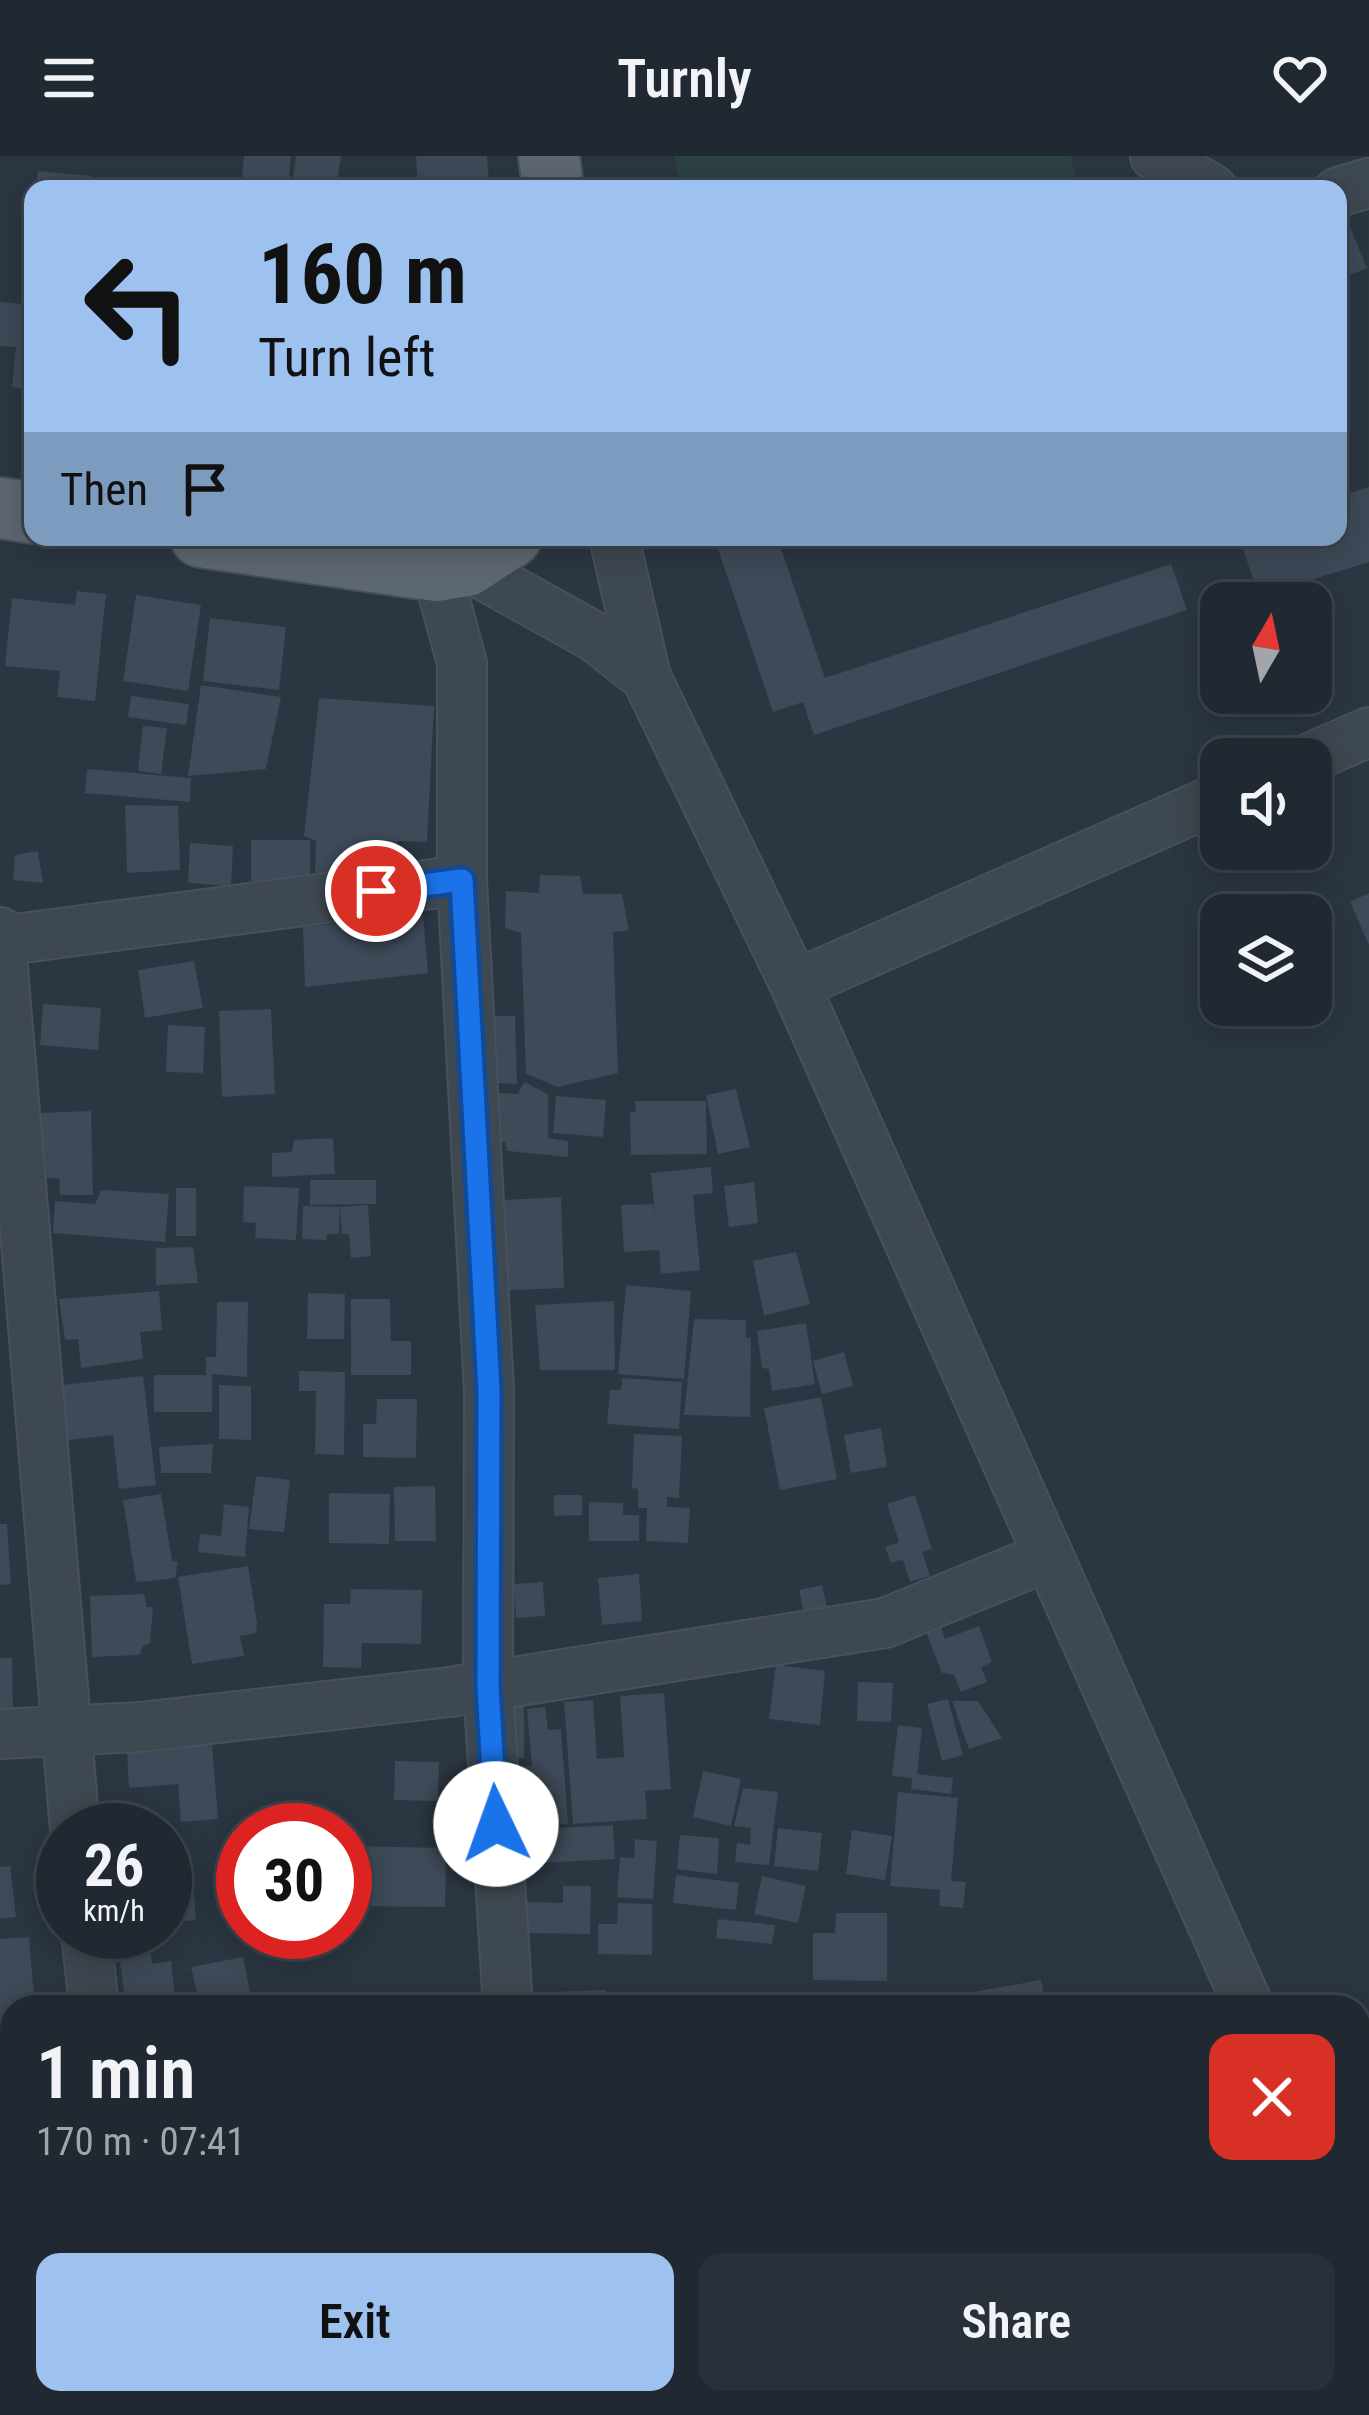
<!DOCTYPE html>
<html lang="en">
<head>
<meta charset="utf-8">
<style>
  :root { --surface:#202831; --page:#283039; --text:#f1f3f6; --muted:#a2a6ab; --line:#3d444d; --accent:#9dc2ef }
  body { margin:0; font-family:"Roboto Condensed",sans-serif; background:var(--page); color:var(--text); height:100vh; display:flex; flex-direction:column; font-size:45px; white-space:nowrap }
  * { box-sizing:border-box; margin:0 }
  p { font-size:39px; color:var(--muted) }
  .icon { flex:none; width:66px; height:66px; fill:none; stroke:currentColor; stroke-width:2; stroke-linecap:round; stroke-linejoin:round }
  .map { position:relative; flex:1; overflow:hidden }
  .drawer { position:absolute; left:0px; top:1839px; width:1371px; height:420px; display:flex; flex-direction:column; background:var(--surface); border-radius:36px 36px 0 0; box-shadow:0 6px 30px #0003,0 0 0 3px var(--line) }
  .drawer>* { flex:none }
  .banner { position:absolute; left:24px; top:24px; width:1323px; height:366px; border-radius:24px; box-shadow:0 6px 30px #0003,0 0 0 3px var(--line); background:#9dc2ef; color:#111; overflow:hidden }
  .needle { width:78px; rotate:9deg }
  .controls { position:absolute; left:1200px; top:426px; display:grid; gap:24px }
  .controls a { display:grid; place-items:center; width:132px; height:132px; border-radius:24px; background:var(--surface); box-shadow:0 6px 30px #0003,0 0 0 3px var(--line); font-size:60px }
  .speed { position:absolute; left:36px; top:1647px; display:flex; gap:24px; font-size:60px; font-weight:700; text-align:center }
  .speed>* { display:grid; place-content:center; width:156px; height:156px; border-radius:50%; background:var(--surface); box-shadow:0 6px 30px #0003,0 0 0 3px var(--line); line-height:1 }
  .speed small { font-size:30px; font-weight:400 }
  .speed .limit { border:18px solid #d22; background:#fff; color:#111 }
  .pin { position:absolute; display:grid; place-items:center; width:102px; height:102px; color:#fff; margin:-51px; border:6px solid #fff; border-radius:50%; box-shadow:0 3px 12px #0007 }
  .me { position:absolute; width:132px; margin:-66px; rotate:357deg; stroke-linejoin:round; filter:drop-shadow(0 0 9px #0008) }
  .turn { display:flex; align-items:center; gap:42px; height:252px; padding:0 36px; font-size:54px }
  .turn .icon { width:156px; height:156px; stroke-width:2.5 }
  .turn b { display:block; font-size:84px; line-height:102px }
  .then { display:flex; align-items:center; height:114px; padding:0 36px; background:#0003; gap:24px; font-size:45px }
  .round { display:grid; place-items:center; flex:none; width:126px; height:126px; border-radius:24px; background:var(--page) }
  .head { display:flex; align-items:center; justify-content:space-between; height:204px; padding:0 36px }
  h1 { font-size:72px; font-weight:600; line-height:90px }
  .action { display:flex; gap:24px; margin-top:auto; padding:24px 36px }
  .action a { flex:1; height:138px; border-radius:24px; background:var(--accent); color:#111; font-size:48px; font-weight:600; line-height:138px; text-align:center }
  .action a+a { background:var(--page); color:var(--text) }
  header { display:flex; justify-content:space-between; align-items:center; height:156px; padding:0 36px; background:var(--surface); font-size:54px; font-weight:600 }
  .map>svg:first-child { display:block }
  .green { fill:#2c4143 }
  .building { fill:#3d4a57 }
  .lines { fill:none; stroke-linecap:round; stroke-linejoin:round }
  .minor-casing { stroke:#48515b; stroke-width:52 }
  .major-casing { stroke:#48515b; stroke-width:64 }
  .minor { stroke:#3e4851; stroke-width:48 }
  .major { stroke:#5d6771; stroke-width:60 }
  .route-casing { stroke:#114b97; stroke-width:30 }
  .route { stroke:#1a73e8; stroke-width:21 }
</style>
</head>
<body>
<header><svg class="icon" aria-label="menu" viewBox="0 0 24 24"><path d="M4 6h16M4 12h16M4 18h16"/></svg>Turnly<svg class="icon" aria-label="heart" viewBox="0 0 24 24"><path d="M12 20l-8-8c-3-5 5-10 8-4 3-6 11-1 8 4z"/></svg></header>
<div class="map">
<svg width="1369" height="2259" viewBox="0 0 1369 2259">
  <rect width="100%" height="100%" fill="#2a3641"/>
  <path class="green" d="M674 0H1071L1078 33H681Z"/>
  <path class="building" d="M244 0H291L288 33H241Z
    M296 0H341L336 33H291Z
    M416 0H487L489 25 418 31Z
    M38 15 91 20 90 33H36Z
    M1344 57 1367 112 1338 124V59Z
    M0 146 33 149V234L12 231 16 191 0 190Z
    M1369 331V406L1259 440 1239 381H1338V341Z
    M714 381H777L825 522 1171 408 1187 454 814 579 803 546 773 556Z
    M77 435 106 438 95 545 57 541 60 515 5 510 12 442 75 449Z
    M136 439 201 449 188 535 123 525Z
    M210 462 286 471 279 534 203 525Z
    M201 529 281 541 266 613 188 620Z
    M131 540 189 548 186 569 128 561Z
    M319 542 434 550 427 686 397 685 396 713 315 721 316 685 304 680Z
    M143 570 167 572 161 618 138 615Z
    M87 613 191 622 190 646 85 637Z
    M125 649 178 650 180 714 127 717Z
    M251 684H310V724L251 725Z
    M190 687 233 690 231 730 188 727Z
    M38 695 43 727 13 724 15 699Z
    M540 719 580 720 583 738H622L629 774 613 776 618 917 558 931 526 918 521 777 505 772 506 735 539 737Z
    M1369 737V789L1350 746Z
    M423 759 428 817 305 831 303 771Z
    M194 805 203 852 145 862 138 814Z
    M43 848 101 852 98 894 40 889Z
    M271 853 275 938 222 941 219 855Z
    M475 860H515L517 928 478 926Z
    M168 869 205 871 203 917 166 916Z
    M524 926 548 938V982L568 985V1001L507 995 505 986 491 983V936L518 938Z
    M736 933 750 991 718 998 706 939Z
    M556 940 606 944 603 981 553 977Z
    M635 945H706L707 998 631 999 630 956H636Z
    M91 955 93 1039H60L59 1022H41L39 957Z
    M333 982 335 1018 272 1021V997L292 996 294 984Z
    M711 1011 713 1037 693 1039 700 1114 661 1118 659 1094 624 1096 621 1049 653 1048 655 1060 651 1017Z
    M310 1024H376V1048L310 1049Z
    M754 1026 758 1067 729 1071 724 1030Z
    M244 1030 299 1032 296 1084 255 1082 256 1067 243 1066Z
    M176 1032H196V1080H176Z
    M101 1034 169 1038 165 1086 53 1077 55 1045 95 1048Z
    M561 1041 564 1132 490 1135 502 1044Z
    M368 1049 371 1100 351 1102 349 1078H342L340 1051Z
    M303 1050 340 1051 339 1078H327L326 1084 302 1083Z
    M193 1091 198 1127 156 1129V1092Z
    M796 1096 810 1148 764 1160 753 1105Z
    M626 1129 691 1135 684 1223 618 1218Z
    M159 1135 162 1174 140 1176 143 1203 81 1212 78 1183 65 1184 59 1143Z
    M308 1137 345 1138 344 1183H307Z
    M351 1143H390L391 1185H411V1219H351Z
    M614 1145 615 1214H540L535 1149Z
    M217 1146H248L247 1221 212 1218V1256H154V1219H206V1201H216Z
    M694 1163 746 1164V1182H751L750 1261 684 1259Z
    M806 1167 815 1228 772 1235 769 1213 762 1212 757 1175Z
    M844 1196 853 1230 822 1238 813 1205Z
    M299 1215 345 1216 344 1299 315 1298 316 1235H299Z
    M143 1220 156 1329 119 1333 113 1279 60 1285 54 1230Z
    M622 1222 682 1226 679 1273 607 1268 610 1234H621Z
    M219 1229 251 1230V1284L219 1283Z
    M821 1241 837 1323 780 1334 764 1252Z
    M377 1243H417L416 1302 363 1301V1268H376Z
    M881 1272 887 1311 851 1317 844 1279Z
    M634 1278 682 1280 679 1342 667 1341V1351L690 1352 688 1387 646 1385 647 1352H638V1333L632 1332Z
    M213 1288 211 1317H161L159 1291Z
    M256 1320 290 1324 284 1376 249 1373Z
    M435 1330 436 1385H395L394 1331Z
    M329 1337 390 1338 389 1388 329 1387Z
    M161 1338 172 1405 178 1406 175 1422 141 1426 136 1425 123 1344Z
    M554 1339H582V1359L554 1360Z
    M915 1339 932 1393 922 1396 930 1420 910 1426 903 1403 891 1407 885 1391 899 1386 887 1348Z
    M589 1346 623 1347V1359H639V1385H589Z
    M224 1348 249 1351 245 1401 198 1396 200 1378 221 1380Z
    M0 1368H7L11 1428 0 1429Z
    M248 1410 257 1467 256 1477 240 1480 244 1500 192 1508 178 1421Z
    M639 1418 642 1465 602 1469 598 1422Z
    M543 1426 545 1460 516 1462 514 1428Z
    M822 1429 828 1455 805 1461 799 1434Z
    M351 1433 422 1434 421 1488 362 1487 361 1512 323 1511 324 1448H350Z
    M144 1438 147 1451H153L150 1487 143 1490 139 1499 92 1501 90 1440Z
    M941 1470 945 1483 979 1470 992 1506 981 1511 987 1526 961 1536 954 1519 942 1517 926 1476Z
    M0 1502H12L13 1553 0 1554Z
    M776 1509 825 1515 820 1569 769 1563Z
    M858 1526 893 1527 891 1566 857 1565Z
    M664 1537 671 1633 645 1635 647 1663 573 1668 564 1546 593 1544 597 1603 624 1601 620 1540Z
    M948 1543 963 1599 942 1605 927 1548Z
    M952 1545H978L1002 1582 969 1593Z
    M502 1549H524V1602L504 1603Z
    M545 1551 548 1574 561 1573 568 1668 551 1669V1661L513 1663 509 1612 532 1610 527 1553Z
    M898 1569 922 1572 917 1618 953 1622 951 1638 911 1633 912 1622 892 1620Z
    M212 1589 218 1663 181 1666 178 1628 129 1632 127 1595Z
    M395 1605 439 1606 438 1645 394 1644Z
    M703 1615 741 1623 731 1670 693 1661Z
    M743 1632 778 1636 769 1709 735 1706 737 1687 750 1689 751 1672 734 1670Z
    M898 1636 958 1642 951 1725 966 1726 963 1752 939 1750 940 1734 890 1730Z
    M613 1669 615 1703 539 1707 537 1673Z
    M778 1672 822 1677 818 1715 774 1710Z
    M165 1673H173L177 1733 194 1738 196 1764 165 1767Z
    M852 1674 892 1680 885 1724 846 1718Z
    M680 1679 719 1682 717 1718 677 1713Z
    M635 1683 657 1685 653 1743 617 1741 620 1701 634 1702Z
    M349 1690 446 1692 445 1751 348 1750Z
    M10 1710 16 1761 0 1763V1711Z
    M676 1719 739 1727 736 1754 673 1747Z
    M762 1720 806 1730 798 1767 754 1758Z
    M563 1730H591L590 1778 524 1777V1746L563 1747Z
    M618 1747 652 1748V1799L598 1798V1768H617Z
    M836 1757H887V1825L813 1824V1777H835Z
    M718 1763 775 1769 772 1788 716 1782Z
    M29 1781 35 1851H12V1865L0 1866V1783Z
    M150 1795 152 1808 171 1805 176 1851H126L119 1798Z
    M243 1801 250 1836 199 1846 191 1811Z
    M1041 1824 1046 1851H937L935 1843Z
    M606 1834 607 1851H527V1837Z
    M0 1897H10L12 1950 0 1951Z
    M12 2090V2143L0 2145V2093Z
    M10 2247H45L47 2259H12Z
    M564 2247H608V2256H564Z
    M732 2247H800V2259H732Z
    M1083 2247H1162V2251L1084 2258Z"/>
  <g class="lines">
    <g class="minor-casing">
      <path id="minor" d="M1155 0 1212 33
        M1338 36 1369 27
        M614 381 646 521 795 829 1249 1851
        M467 410 595 481 646 521
        M437 415 462 507V724L489 1235 488 1530 508 1851
        M1307 603 1369 576
        M0 776 75 1674
        M0 785 462 724
        M795 829 1221 641
        M0 1578 140 1571 450 1536 885 1467 1049 1400
        M86 1776 94 1851
        M1359 2099 1369 2121
        M128 2247 129 2259
        M533 2247V2259
        M1337 2259 1369 2256"/>
    </g>
    <g class="major-casing">
      <path id="major" d="M549 0 553 33
        M0 352 33 357
        M201 381 437 415 467 410 511 381"/>
    </g>
    <use href="#minor" class="minor"/>
    <use href="#major" class="major"/>
  </g>
  <g class="lines">
    <g class="route-casing">
      <path id="route" d="M376 735 462 724 489 1235 488 1530 496 1668"/>
    </g>
    <use href="#route" class="route"/>
  </g>
</svg>
<div class="controls">
<a><svg class="needle" viewBox="-14 -14 28 28"><path d="M0-13l5 13h-10z" fill="#e53935"/><path d="M0 13l5-13h-10z" fill="#a2a6ab"/></svg></a>
<a><svg class="icon" aria-label="sound" viewBox="0 0 24 24"><path d="M4 9h4l5-4v14l-5-4H4zM17 9q2 3 0 6"/></svg></a>
<a><svg class="icon" aria-label="layers" viewBox="0 0 24 24"><path d="M12 4l9 5-9 5-9-5zM3 14l9 5 9-5"/></svg></a>
</div>
<div class="speed"><div>26<small>km/h</small></div><div class="limit">30</div></div>
<div class="pin" style="left:376px;top:735px;background:#d93025"><svg class="icon" aria-label="arrive" viewBox="0 0 24 24"><path d="M6 21V4h12l-3 4 3 4H6"/></svg></div>
<svg class="me" style="left:496px;top:1668px" viewBox="-20 -20 40 40"><circle r="19" fill="#fff"/><path d="M0-13L10 11 0 6-10 11z" fill="#1a73e8"/></svg>
<div class="banner">
<div class="turn"><svg class="icon" aria-label="left" viewBox="0 0 24 24"><path d="M17 20v-9H6M10 6l-5 5 5 5"/></svg><div><b>160 m</b>Turn left</div></div>
<div class="then">Then<svg class="icon" aria-label="arrive" viewBox="0 0 24 24"><path d="M6 21V4h12l-3 4 3 4H6"/></svg></div>
</div>
<section class="drawer">
<div class="head"><div><h1>1 min</h1><p>170 m · 07:41</p></div><a class="round" style="background:#d93025;color:#fff"><svg class="icon" aria-label="close" viewBox="0 0 24 24"><path d="M6 6l12 12M18 6L6 18"/></svg></a></div>
<div class="action"><a>Exit</a><a>Share</a></div>
</section>
</div>
</body>
</html>
